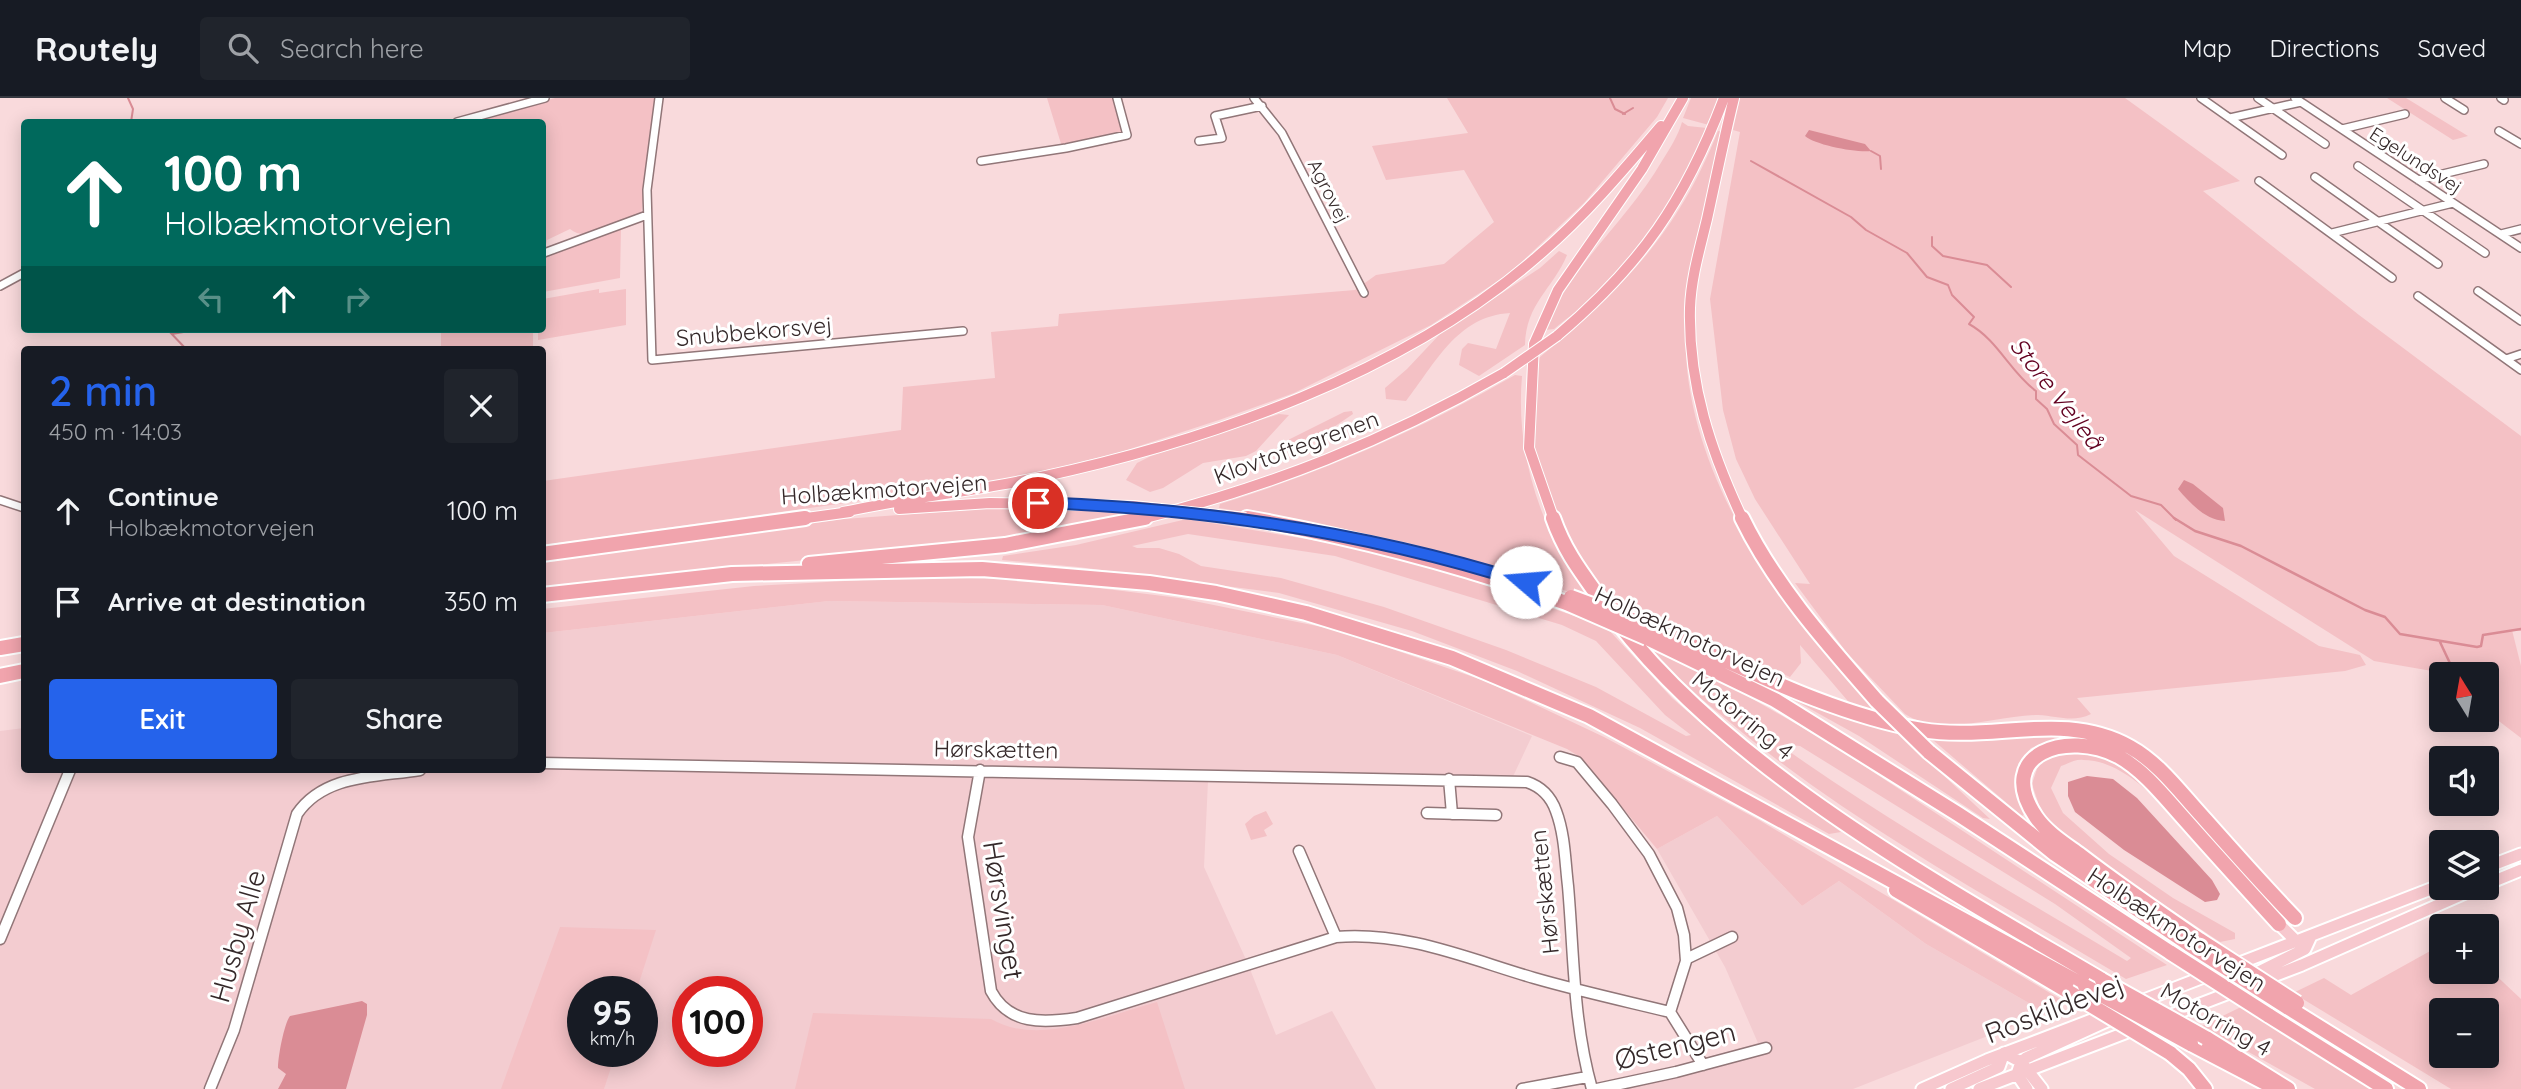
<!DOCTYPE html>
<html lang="en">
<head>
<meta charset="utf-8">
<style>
  :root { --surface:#171b24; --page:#20242c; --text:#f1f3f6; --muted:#9ea1a6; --line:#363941; --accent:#2563eb }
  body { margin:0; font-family:Quicksand,sans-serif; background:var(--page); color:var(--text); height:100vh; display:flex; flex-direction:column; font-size:26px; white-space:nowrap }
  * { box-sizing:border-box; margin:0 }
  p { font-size:23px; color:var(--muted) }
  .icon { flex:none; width:38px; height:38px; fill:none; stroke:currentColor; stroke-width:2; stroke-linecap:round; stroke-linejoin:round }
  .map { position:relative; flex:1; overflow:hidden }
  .details { position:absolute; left:21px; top:248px; width:525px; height:427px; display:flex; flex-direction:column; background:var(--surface); border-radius:7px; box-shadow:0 4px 18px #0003 }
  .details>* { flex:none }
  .guide { position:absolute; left:21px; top:21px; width:525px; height:214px; border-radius:7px; box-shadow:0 4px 18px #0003; background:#00695c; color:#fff; overflow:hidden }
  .needle { width:46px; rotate:349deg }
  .buttons { position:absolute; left:2429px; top:564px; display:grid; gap:14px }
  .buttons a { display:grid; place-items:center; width:70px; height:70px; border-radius:7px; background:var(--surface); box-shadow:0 4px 18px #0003; font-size:35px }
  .speed { position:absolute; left:567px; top:878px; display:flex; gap:14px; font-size:35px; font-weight:700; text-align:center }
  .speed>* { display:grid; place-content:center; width:91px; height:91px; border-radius:50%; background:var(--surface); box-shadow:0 4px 18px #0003; line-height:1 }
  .speed small { font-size:18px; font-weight:400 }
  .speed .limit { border:10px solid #d22; background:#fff; color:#111 }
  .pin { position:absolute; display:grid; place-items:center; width:60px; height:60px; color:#fff; margin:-30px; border:4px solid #fff; border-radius:50%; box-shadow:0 2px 7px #0007 }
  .me { position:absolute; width:77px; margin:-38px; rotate:288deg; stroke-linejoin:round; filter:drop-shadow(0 0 5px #0008) }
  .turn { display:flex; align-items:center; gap:24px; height:147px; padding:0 28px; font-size:32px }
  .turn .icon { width:91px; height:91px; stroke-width:2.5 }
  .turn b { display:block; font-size:49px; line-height:60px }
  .lanes { display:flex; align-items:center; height:66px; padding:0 28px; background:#0003; justify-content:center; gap:35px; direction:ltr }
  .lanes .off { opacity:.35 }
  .round { display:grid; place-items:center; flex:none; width:74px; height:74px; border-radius:7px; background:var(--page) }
  .headline { display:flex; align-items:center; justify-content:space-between; height:119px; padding:0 28px }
  h1 { font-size:42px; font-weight:600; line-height:52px; color:var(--accent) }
  .primary-button { display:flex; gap:14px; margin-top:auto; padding:14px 28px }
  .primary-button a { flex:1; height:80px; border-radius:7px; background:var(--accent); color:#fff; font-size:28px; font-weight:600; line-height:80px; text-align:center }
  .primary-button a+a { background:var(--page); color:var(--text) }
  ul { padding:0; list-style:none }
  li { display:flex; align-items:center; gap:21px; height:91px; padding:0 28px }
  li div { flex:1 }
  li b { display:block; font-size:26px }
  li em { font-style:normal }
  header { display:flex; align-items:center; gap:42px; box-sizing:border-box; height:98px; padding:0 35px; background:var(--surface); border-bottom:2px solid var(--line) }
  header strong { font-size:33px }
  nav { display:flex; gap:38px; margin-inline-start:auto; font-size:24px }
  .search { width:490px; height:63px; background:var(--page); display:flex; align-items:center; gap:18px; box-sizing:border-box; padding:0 24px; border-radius:7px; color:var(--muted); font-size:26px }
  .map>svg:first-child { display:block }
  .built { fill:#f3ccd0; fill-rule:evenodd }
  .green { fill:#f4c1c5; fill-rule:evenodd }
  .water { fill:#da8c95 }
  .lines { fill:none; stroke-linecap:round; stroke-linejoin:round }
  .stream-far1 { stroke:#da8c95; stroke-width:2 }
  .stream { stroke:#da8c95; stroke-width:2.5 }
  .minor-far1-casing { stroke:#917678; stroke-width:10 }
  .minor-casing { stroke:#917678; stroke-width:13 }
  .major-casing { stroke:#fff; stroke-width:15 }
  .highway-far1-casing { stroke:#fff; stroke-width:12 }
  .highway-casing { stroke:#fff; stroke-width:18 }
  .minor-far1 { stroke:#fff; stroke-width:7 }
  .minor { stroke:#fff; stroke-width:10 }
  .major { stroke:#f7c8ce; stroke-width:11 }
  .highway-far1 { stroke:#f1a4ad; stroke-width:10 }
  .highway { stroke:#f1a4ad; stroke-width:14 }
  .highway-bridge-far1-casing { stroke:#fff; stroke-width:12; stroke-linecap:butt }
  .highway-bridge-casing { stroke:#fff; stroke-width:18; stroke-linecap:butt }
  .highway-bridge-far1 { stroke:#f1a4ad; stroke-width:10 }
  .highway-bridge { stroke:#f1a4ad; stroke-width:14 }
  .route { fill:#2563eb; stroke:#184099; stroke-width:2 }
  .labels { text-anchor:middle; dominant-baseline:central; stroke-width:6; stroke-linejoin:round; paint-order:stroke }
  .far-street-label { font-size:19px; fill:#35292a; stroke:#fff }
  .street-label { font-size:23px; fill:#35292a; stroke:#fff }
  .water-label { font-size:24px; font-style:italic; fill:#620020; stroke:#fff }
  .near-street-label { font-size:28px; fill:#35292a; stroke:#fff }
</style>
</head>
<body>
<header>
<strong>Routely</strong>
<div class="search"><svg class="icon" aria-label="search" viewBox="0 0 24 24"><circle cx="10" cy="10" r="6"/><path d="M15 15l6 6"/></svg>Search here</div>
<nav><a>Map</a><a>Directions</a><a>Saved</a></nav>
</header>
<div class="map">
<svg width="2521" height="991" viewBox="0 0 2521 991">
  <rect width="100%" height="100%" fill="#f9dadc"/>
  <path class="built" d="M829 503 1102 507 1337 557 1532 638 1509 687 1208 683 1204 769 1248 866 1276 937 1332 913 1376 991H0V633L24 630V672H542L543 535ZM583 894H642V954H583ZM688 894H747V954H688Z
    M1717 718 1802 808 1839 783 1926 846 2046 915 1853 991H1595L1758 945 1725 869 1657 751Z"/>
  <path class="green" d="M555 0H656L641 117C623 124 587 146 570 131L547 142 544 157 621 130 620 180 543 194 542 24H469Z
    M1047 0H1113L1123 36 1062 49Z
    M1447 0H1668L1657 19 1584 105 1510 175 1431 227 1294 295 1219 322 1121 354 1004 383 543 447V383L901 332 903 289 995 280 991 234 1058 228 1059 216 1355 192 1376 177 1444 166 1494 124 1464 72 1386 82 1372 48 1468 35Z
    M1691 0H1719L1709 27 1683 20Z
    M1740 0H2125L2240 83 2203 93 2359 217 2521 338V533L2512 532 2521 568V640L2487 614V576H2441V580L2432 573 2374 563 2135 412 2174 458 2319 548 2360 557 2366 567 2345 573 2077 600 2091 616C2073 625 2058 618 2038 617 1999 617 1940 640 1905 616L1847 555 1795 485 1810 486 1755 401 1736 361 1723 312 1710 201 1740 34 1733 32Z
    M2387 0H2406L2468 38 2453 42Z
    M1682 24 1688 28 1707 30C1684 87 1647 151 1602 194 1587 207 1569 218 1554 231L1545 232C1569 169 1628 122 1662 63 1670 50 1678 38 1682 24Z
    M1718 33 1723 34C1714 77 1706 120 1697 164 1693 184 1687 206 1686 226 1678 373 1787 517 1882 618L1853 609 1800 547 1801 565 1790 579 1688 534 1605 506 1576 459 1542 380 1533 341 1534 264C1620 193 1676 139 1718 33Z
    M1559 153 1567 157C1553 191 1526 205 1525 247L1479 278 1459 267 1462 251 1468 245 1496 251 1510 215C1457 218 1435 266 1406 303L1386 301 1385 290 1407 271 1440 236 1540 170Z
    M599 191V195L626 191V227L538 242V231H542L543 201Z
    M441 231H533V248L523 252H441Z
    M1515 277 1522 278C1517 335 1529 390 1554 442 1564 461 1577 479 1586 499L1409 445 1340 430 1219 410 1220 406C1324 374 1422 331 1515 277Z
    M1352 313 1353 316 1297 354 1280 355 1278 347 1344 314Z
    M1279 316 1289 317 1256 353 1246 358 1203 365 1163 390 1150 394 1126 382 1137 365 1151 358Z
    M994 410 1142 414 1010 441 543 489V463L844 421Z
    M1187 421 1336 446 1454 476 1606 529 1672 600 1733 653 1841 734 1829 736 1640 630 1517 573 1412 533 1279 495 1078 469 1002 462 1003 458 1076 447ZM1188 436 1335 458 1562 527 1596 543 1665 617 1691 637 1686 638 1596 589 1506 552 1384 509 1281 480 1201 468 1179 456 1159 450H1137L1132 448Z
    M919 479 1034 482 1179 500 1337 532 1485 583 1604 639 1759 722 2065 904 2046 915 1926 846 1839 783 1802 808 1717 718 1657 751 1580 659 1567 651 1337 557 1102 507 829 503 543 535 542 511 754 488Z
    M1642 544 1728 587 1826 643 2167 867 2126 881C1988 798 1843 721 1720 616 1693 594 1664 571 1642 544ZM1790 647 1800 648 2055 806 2131 860 2127 863C2014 795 1898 730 1790 654Z
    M1740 572 1892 629 1990 721 1983 720 1859 638Z
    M2031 634 2107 641 2154 672 2177 696 2173 698 2095 643 2063 640 2031 650 2018 666 2017 693 2025 715 2022 718 1927 637Z
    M2060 653C2071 653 2084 652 2094 655 2123 663 2144 684 2161 706 2141 686 2114 662 2083 662 2076 661 2067 666 2061 668L2051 690 2063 715 2109 756 2173 800 2235 835V841L2220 844 2090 758 2042 716 2032 686 2040 662Z
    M1266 713 1273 726 1264 732 1267 738 1251 742 1245 726 1254 718Z
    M560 829 656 832 636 894H583V954H616L604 991H501Z
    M2441 847V873H2487V869L2521 901V991H2451L2293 895 2324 880 2351 897ZM2441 912H2487V957H2441Z
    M1157 904 1185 991H795L813 915 991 921C1038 949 1109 917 1157 904Z
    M2241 909 2374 991H2315L2202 928Z"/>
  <path class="water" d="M1809 32 1865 46 1871 53C1857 55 1815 47 1805 38Z
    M2184 382 2193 386 2223 410 2225 423C2205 422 2190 405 2178 391Z
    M2087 678 2113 681 2137 700 2212 782 2220 796 2217 802 2205 804 2124 752 2075 714 2068 698V684Z
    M362 903 367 906V917L346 991H278L286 976 278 970C278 959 284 926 290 918Z"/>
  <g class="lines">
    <path class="stream-far1" d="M128 0 133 11 131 24
      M1610 0 1615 11 1625 16
      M1623 16 1633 10
      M1871 53 1880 58 1881 71
      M1751 63 1851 119 1866 132 1907 155 1927 179 1948 187 1952 197 1974 219 1969 226C1998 242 2010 274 2036 293V301L2047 311 2054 326 2077 347 2078 357 2131 398 2161 407 2176 422
      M1932 139V148L1943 158 1987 167 2011 189
      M167 231 187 252
      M172 236 201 231"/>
    <path class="stream" d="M2174 420 2195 433 2241 448 2365 512 2385 519 2400 536 2477 549 2481 548 2483 537 2521 531
      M2440 544 2455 576
      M2437 612 2441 610"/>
    <g class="minor-far1-casing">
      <path id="minor-far1" d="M659 0 647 92 652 262 963 233
        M1254 0 1282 35 1364 195
        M2201 0 2282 57
        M2258 0 2325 46
        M2295 0 2521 150
        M2445 0 2464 12
        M2501 0 2504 2
        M2230 20 2301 4
        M457 24 545 0
        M2342 31 2405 16
        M2499 33 2521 46
        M1199 43 1222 40 1215 18 1262 8
        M981 63 1066 50 1127 37 1117 0
        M2358 68 2485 155
        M2315 79 2438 166
        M2418 82 2484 66
        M2259 83 2392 180
        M2332 135 2453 105
        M2501 136 2521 131
        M544 155 647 117
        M0 188 24 175
        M2478 193 2521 223
        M2418 198 2521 272
        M2506 261 2521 256
        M0 402 24 410"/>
    </g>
    <g class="minor-casing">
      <path id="minor" d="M542 665 1527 684C1542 689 1551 699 1556 713 1565 737 1565 763 1568 788 1574 857 1573 924 1592 991
        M980 672 968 739 991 893C1009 927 1043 925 1077 920L1336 839C1405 833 1469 861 1534 880 1579 893 1625 903 1670 914L1686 863 1684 837 1677 810 1649 756 1612 706 1577 664 1560 659
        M1449 681 1452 716
        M1427 715 1496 717
        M1299 753 1336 839
        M0 841 70 672
        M1686 861 1732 839
        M1670 914 1703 967
        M210 991 234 932 297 716C324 676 377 679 420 672
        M1522 991 1587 979
        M1597 991 1676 974 1766 950"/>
    </g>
    <g class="major-casing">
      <path id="major" d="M2487 769 2521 756
        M2487 786 2521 772
        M2279 826 2300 847
        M2249 879 2305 851 2311 838
        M2139 904 2441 787
        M2004 955 2021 964 2042 991
        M2017 976 2021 964 2026 960 2107 923
        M2017 976 2027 991
        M1922 991 1987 962 2110 915
        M1951 991 1999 969 2004 955
        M1979 991 2302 867 2479 789"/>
    </g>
    <g class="highway-far1-casing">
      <path id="highway-far1" d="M1734 0C1724 40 1716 80 1707 121 1700 150 1691 180 1690 210 1688 286 1711 354 1743 422
        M1557 238C1641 167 1685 103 1724 0
        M899 411 990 405 1133 408
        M843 414C908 400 975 393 1041 379 1212 342 1404 275 1538 158 1584 119 1622 74 1661 28
        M1246 420 1257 422
        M792 422 850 414
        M1138 422C1272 388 1384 344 1504 275
        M1554 422 1529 350 1534 246 1558 192 1642 71 1683 0"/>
    </g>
    <g class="highway-casing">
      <path id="highway" d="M1247 420C1357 440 1464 468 1569 506
        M1553 420C1565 454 1581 474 1601 502 1716 665 1932 782 2102 882
        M1742 420C1775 488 1828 547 1877 603
        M542 456 805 420
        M809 466 1005 447 1145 420
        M542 497 732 476 982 471 1149 485 1216 495 1306 515 1452 560 1589 618 2085 888
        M1651 529C1739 567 1827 615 1922 632 1993 644 2064 612 2130 649 2159 665 2180 694 2202 718 2233 753 2263 787 2295 820
        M1647 540 1775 602 1958 716 2171 855
        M0 550 24 546
        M0 578 24 573
        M1929 654 2055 756 2190 847
        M1896 792 2069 894
        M2201 843C2160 815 2119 787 2080 757 2065 746 2047 735 2036 719 1993 655 2068 632 2118 658 2145 673 2166 701 2187 724 2217 758 2248 792 2279 826
        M2287 909 2419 991
        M2268 917 2386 991
        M2206 940 2288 991
        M2191 946 2277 991
        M2170 955 2189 971 2205 991"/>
    </g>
    <use href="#minor-far1" class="minor-far1"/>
    <use href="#minor" class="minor"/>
    <use href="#major" class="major"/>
    <use href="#highway-far1" class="highway-far1"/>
    <use href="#highway" class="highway"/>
    <g class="highway-bridge-far1-casing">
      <path id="highway-bridge-far1" d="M1504 275 1557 238
        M1133 408 1246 420"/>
    </g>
    <g class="highway-bridge-casing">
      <path id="highway-bridge" d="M1571 499 1651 529
        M1569 506 1647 540
        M1877 603 1929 654
        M2201 843 2297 905
        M2190 847 2287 909
        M2171 855 2268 917
        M2102 882 2206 940
        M2085 888 2191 946
        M2069 894 2170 955"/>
    </g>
    <use href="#highway-bridge-far1" class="highway-bridge-far1"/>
    <use href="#highway-bridge" class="highway-bridge"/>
  </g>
  <path class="route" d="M1038 399C1205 405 1372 429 1532 480L1534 484 1526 491C1368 440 1203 416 1038 410L1030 405Z"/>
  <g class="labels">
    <g class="far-street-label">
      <text transform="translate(2416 62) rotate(33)">Egelundsvej</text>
      <text transform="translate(1329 93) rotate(63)">Agrovej</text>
    </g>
    <g class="street-label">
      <text transform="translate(754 233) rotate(-5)">Snubbekorsvej</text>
      <text transform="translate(1296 349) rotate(-20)">Klovtoftegrenen</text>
      <text transform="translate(884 391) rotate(-4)">Holbækmotorvejen</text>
      <text transform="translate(1690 538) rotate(25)">Holbækmotorvejen</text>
      <text transform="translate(1743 617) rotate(40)">Motorring 4</text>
      <text transform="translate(996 651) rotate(1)">Hørskætten</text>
      <text transform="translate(1544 794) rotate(-96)">Hørskætten</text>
      <text transform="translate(2177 831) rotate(33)">Holbækmotorvejen</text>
      <text transform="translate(2216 921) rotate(30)">Motorring 4</text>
    </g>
    <g class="water-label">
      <text transform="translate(2057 295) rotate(52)">Store Vejleå</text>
    </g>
    <g class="near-street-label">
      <text transform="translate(1004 812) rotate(81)">Hørsvinget</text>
      <text transform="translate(237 838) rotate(-74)">Husby Alle</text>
      <text transform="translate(2054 910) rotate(-21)">Roskildevej</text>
      <text transform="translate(1675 947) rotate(-14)">Østengen</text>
    </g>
  </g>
</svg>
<div class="buttons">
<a><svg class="needle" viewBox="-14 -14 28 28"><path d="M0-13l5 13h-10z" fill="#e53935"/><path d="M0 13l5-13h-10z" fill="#9ea1a6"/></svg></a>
<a><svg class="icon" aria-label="sound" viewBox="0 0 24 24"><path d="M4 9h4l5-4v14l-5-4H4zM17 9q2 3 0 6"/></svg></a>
<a><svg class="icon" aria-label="layers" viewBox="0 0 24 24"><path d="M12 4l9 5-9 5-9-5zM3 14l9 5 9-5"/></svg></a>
<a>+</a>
<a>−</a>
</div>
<div class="speed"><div>95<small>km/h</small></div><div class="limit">100</div></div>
<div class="pin" style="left:1038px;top:405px;background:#d93025"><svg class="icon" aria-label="arrive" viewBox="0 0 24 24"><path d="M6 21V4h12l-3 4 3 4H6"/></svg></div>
<svg class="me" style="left:1526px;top:484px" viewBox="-20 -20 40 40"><circle r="19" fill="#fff"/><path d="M0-13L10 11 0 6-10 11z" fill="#2563eb"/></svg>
<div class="guide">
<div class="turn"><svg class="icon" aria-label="ahead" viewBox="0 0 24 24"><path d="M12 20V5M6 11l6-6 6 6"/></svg><div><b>100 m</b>Holbækmotorvejen</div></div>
<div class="lanes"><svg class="icon off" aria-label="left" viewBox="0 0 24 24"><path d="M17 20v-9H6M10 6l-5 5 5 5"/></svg><svg class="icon" aria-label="ahead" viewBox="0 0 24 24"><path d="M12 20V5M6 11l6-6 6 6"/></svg><svg class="icon off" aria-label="right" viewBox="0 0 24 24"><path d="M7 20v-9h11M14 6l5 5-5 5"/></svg></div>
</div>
<section class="details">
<div class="headline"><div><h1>2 min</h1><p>450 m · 14:03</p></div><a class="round"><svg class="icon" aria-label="close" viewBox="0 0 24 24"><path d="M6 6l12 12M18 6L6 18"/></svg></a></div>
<ul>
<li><svg class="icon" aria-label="ahead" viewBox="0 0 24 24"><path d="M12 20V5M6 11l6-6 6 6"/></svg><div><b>Continue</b><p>Holbækmotorvejen</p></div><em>100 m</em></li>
<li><svg class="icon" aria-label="arrive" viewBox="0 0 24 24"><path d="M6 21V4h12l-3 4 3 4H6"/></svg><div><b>Arrive at destination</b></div><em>350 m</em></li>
</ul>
<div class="primary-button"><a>Exit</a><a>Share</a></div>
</section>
</div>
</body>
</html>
